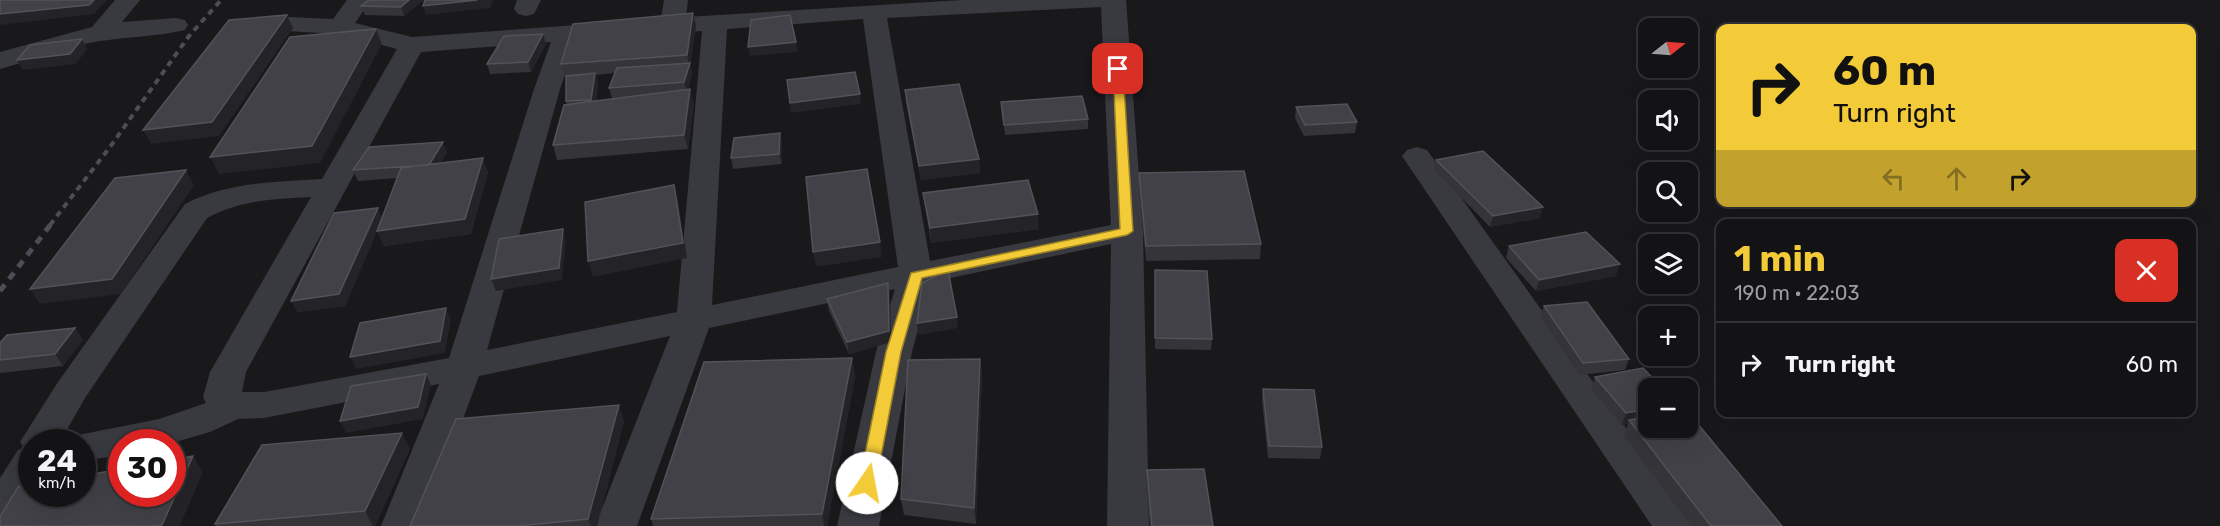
<!DOCTYPE html>
<html lang="en">
<head>
<meta charset="utf-8">
<style>
  :root { --surface:#131214; --page:#1c1b1d; --text:#f1f3f6; --muted:#9d9ea0; --line:#323234; --accent:#f3ca38 }
  body { margin:0; font-family:Rubik,sans-serif; background:var(--page); color:var(--text); height:100vh; display:flex; flex-direction:column; font-size:22px; white-space:nowrap }
  * { box-sizing:border-box; margin:0 }
  p { font-size:20px; color:var(--muted) }
  .icon { flex:none; width:33px; height:33px; fill:none; stroke:currentColor; stroke-width:2; stroke-linecap:round; stroke-linejoin:round }
  .map { position:relative; flex:1; overflow:hidden }
  .drawer { position:absolute; left:1716px; top:219px; width:480px; height:198px; display:flex; flex-direction:column; background:var(--surface); border-radius:12px; box-shadow:0 6px 24px #0002,0 0 0 2px var(--line) }
  .drawer>* { flex:none }
  .guide { position:absolute; left:1716px; top:24px; width:480px; height:183px; border-radius:12px; box-shadow:0 6px 24px #0002,0 0 0 2px var(--line); background:#f3ca38; color:#111; overflow:hidden }
  .needle { width:39px; rotate:73deg }
  .tools { position:absolute; left:1638px; top:18px; display:grid; gap:12px }
  .tools a { display:grid; place-items:center; width:60px; height:60px; border-radius:12px; background:var(--surface); box-shadow:0 6px 24px #0002,0 0 0 2px var(--line); font-size:30px }
  .speed { position:absolute; left:18px; top:429px; display:flex; gap:12px; font-size:30px; font-weight:700; text-align:center }
  .speed>* { display:grid; place-content:center; width:78px; height:78px; border-radius:50%; background:var(--surface); box-shadow:0 6px 24px #0002,0 0 0 2px var(--line); line-height:1 }
  .speed small { font-size:15px; font-weight:400 }
  .speed .limit { border:9px solid #d22; background:#fff; color:#111 }
  .pin { position:absolute; display:grid; place-items:center; width:51px; height:51px; color:#fff; margin:-26px; border-radius:12px; box-shadow:0 3px 9px #0006 }
  .me { position:absolute; width:66px; margin:-33px; rotate:12deg; stroke-linejoin:round; filter:drop-shadow(0 0 4px #0008) }
  .turn { display:flex; align-items:center; gap:21px; height:126px; padding:0 18px; font-size:27px }
  .turn .icon { width:78px; height:78px; stroke-width:2.5 }
  .turn b { display:block; font-size:42px; line-height:51px }
  .lanes { display:flex; align-items:center; height:57px; padding:0 18px; background:#0003; justify-content:center; gap:30px; direction:ltr }
  .lanes .off { opacity:.35 }
  .round { display:grid; place-items:center; flex:none; width:63px; height:63px; border-radius:12px; background:var(--page) }
  .head { display:flex; align-items:center; justify-content:space-between; height:102px; padding:0 18px }
  h1 { font-size:36px; font-weight:700; line-height:45px; color:var(--accent) }
  ul { padding:0; list-style:none }
  li { display:flex; align-items:center; gap:18px; height:84px; padding:0 18px; border-top:2px solid var(--line) }
  li div { flex:1 }
  li b { display:block; font-size:22px }
  li em { font-style:normal }
  .map>svg:first-child { display:block }
  .lines { fill:none; stroke-linecap:round; stroke-linejoin:round }
  .minor { fill:#393a40; fill-rule:evenodd }
  .rail-far1 { stroke:#4c4d55; stroke-width:4; stroke-dasharray:6 5; stroke-linecap:butt }
  .rail { stroke:#4c4d55; stroke-width:5; stroke-dasharray:8 7; stroke-linecap:butt }
  .wall { fill:#353439; fill-rule:evenodd }
  .shaded-wall { fill:#242327 }
  .building { fill:#424147; stroke:#525259; stroke-width:1.5 }
  .route { fill:#f3ca38; stroke:#9e8324; stroke-width:1.5 }
</style>
</head>
<body>
<div class="map">
<svg width="2220" height="526" viewBox="0 0 2220 526">
  <rect width="100%" height="100%" fill="#19181b"/>
  <g class="lines">
    <path class="minor" d="M115 0H140L122 22 176 18 185 20 188 25 185 30C156 37 119 37 89 43 58 49 30 61 0 69V52L92 27Z
      M347 0H371L355 23 412 37 661 19 664 0H688L686 17 962 0H1126L1143 231 1149 526H1107L1111 244 931 282 912 352 879 526H837L876 352 895 289 709 328 637 526H595L670 336 479 376 423 526H381L439 384 264 418 238 419 210 432 172 443 122 442V455L82 461V442H65L68 437 159 419 206 403 203 397 210 372 311 197C274 199 240 200 207 218L85 398 60 442H32L33 494 15 524 0 526V478L18 450 24 448 20 442 58 382 185 204C228 182 275 182 322 179L397 49 340 34 268 30 259 28 256 23 259 18 268 16 333 19ZM1101 7 1111 225 930 261 887 18ZM863 19 898 267 712 305 727 29ZM702 31 677 312 487 350 560 89 577 40ZM551 42 534 89 449 358 264 392H242L246 372 421 52Z
      M517 0H541L534 14 526 16 518 14 514 9Z
      M1417 147 1427 150 1696 526H1652L1402 156 1407 150Z"/>
    <path class="rail-far1" d="M50 225 110 147 189 36 221 0"/>
    <path class="rail" d="M0 291 51 224"/>
  </g>
  <path class="wall" d="M369 0H424L404 16 365 15 361 6Z
    M693 13 696 26 690 66 692 73 688 90 694 103 688 149 557 160 553 145 567 105 566 101V77L561 64ZM614 73 609 88 612 98 639 96 596 101 598 83 596 75Z
    M543 34 546 44 531 72 490 74 487 64Z
    M905 90 979 159 980 173 921 180 906 103Z
    M1001 102 1088 119V129L1005 135Z
    M1296 107 1357 122 1355 133 1304 136 1295 118Z
    M780 133 782 144V164L733 169 731 158Z
    M447 152 440 163 488 172 471 234 384 246 377 231 345 306 297 312 382 218 397 178 358 181 353 170Z
    M1436 160 1543 207 1540 218 1490 227 1434 170Z
    M1139 173 1261 244 1260 259 1146 261 1139 188Z
    M923 193 1039 229 931 243Z
    M1509 246 1616 276 1536 291 1506 258Z
    M1155 281 1212 339 1211 350 1155 349Z
    M890 294 891 342 849 354 829 311 827 299Z
    M1544 306 1629 359 1625 370 1579 375 1540 317Z
    M75 328 83 340 63 366 0 373V343Z
    M852 358 855 377 827 526H653L651 519Z
    M980 359 982 375 976 524 904 515 901 499Z
    M1595 377 1648 428 1782 526H1691L1624 436 1628 424 1622 425 1591 389Z
    M1263 389 1322 447 1320 459 1268 458 1262 401Z
    M624 421 597 526H410Z
    M410 449 375 526H216L215 524Z
    M1147 470 1213 526H1150L1146 487Z"/>
  <path class="shaded-wall" d="M94 0H107L94 14 0 25V14Z
    M409 0H424L404 16 401 7Z
    M477 0H493L490 8 426 15 423 6Z
    M693 13 696 26 690 66 692 73 687 92 684 82 689 65 687 55Z
    M287 15 293 28 219 136 151 144 143 130Z
    M376 29 382 44 320 163 219 174 210 157Z
    M543 34 546 44 531 72 528 62Z
    M82 39 87 49 76 64 23 70 17 60Z
    M796 42 798 52 750 56 748 47Z
    M595 73 598 83 594 110 591 100Z
    M690 89 694 103 688 149 684 135Z
    M860 94 861 104 791 113 790 103Z
    M780 133 782 144V164L779 154Z
    M443 142 447 152 433 176 429 165Z
    M483 158 488 172 471 234 384 246 377 231 345 306 297 312 291 301 378 208 382 219Z
    M979 159 980 173 921 180 919 166Z
    M186 170 194 185 121 294 40 304 30 289Z
    M674 185 678 200 687 258 593 277 588 261Z
    M1543 207 1540 218 1490 227 1493 216Z
    M1038 214 1039 229 931 243 930 228Z
    M563 229 566 240 562 280 496 291 491 279Z
    M880 242 882 257 816 267 813 252Z
    M1620 264 1616 276 1536 291 1539 280Z
    M888 283 890 294 891 342 849 354 847 342Z
    M446 308 451 320 445 353 356 369 350 357Z
    M957 317 958 328 918 335 917 323Z
    M75 328 83 340 63 366 55 354Z
    M852 358 855 377 827 526H824L822 514Z
    M980 359 982 375 976 524 974 508Z
    M426 374 431 385 423 419 346 433 340 421Z
    M619 405 624 421 597 526H591L588 519Z
    M1648 409V420H1629L1628 424 1622 425 1626 413Z
    M402 433 410 449 375 526H373L365 511Z
    M193 456 203 472 180 526H156Z"/>
  <path class="building" d="M0 0H94L89 5 0 14Z
    M369 0H409L401 7 361 6Z
    M425 0H477L423 6Z
    M693 13 687 55 561 64 573 24Z
    M287 15 212 122 143 130 229 20Z
    M790 15 796 42 748 47 751 20Z
    M376 29 312 146 210 157 290 37Z
    M543 34 528 62 487 64 504 36Z
    M82 39 70 54 17 60 30 45Z
    M690 63 684 82 609 88 617 68Z
    M855 72 860 94 790 103 787 80Z
    M595 73 591 100 566 101V76Z
    M959 84 979 159 919 166 905 90Z
    M690 89 684 135 553 145 564 105Z
    M1082 96 1088 119 1004 125 1001 102Z
    M1347 104 1357 122 1305 125 1296 107Z
    M780 133 779 154 731 158 734 138Z
    M443 142 429 165 353 170 369 147Z
    M1483 151 1543 207 1493 216 1436 160Z
    M483 158 465 219 377 231 401 168Z
    M867 169 880 242 813 252 806 177Z
    M186 170 112 279 30 289 115 178Z
    M1244 171 1261 244 1146 246 1139 173Z
    M1028 180 1038 214 930 228 923 193Z
    M674 185 683 243 588 261 585 202Z
    M378 208 339 294 291 301 334 213Z
    M563 229 559 268 491 279 499 239Z
    M1586 232 1620 264 1539 280 1509 246Z
    M948 270 957 317 917 323 922 283Z
    M1155 270 1207 271 1212 339 1155 338Z
    M888 283 889 331 847 342 827 299Z
    M1587 302 1629 359 1583 363 1544 306Z
    M446 308 440 341 350 357 360 323Z
    M75 328 55 354 0 360V343L7 335Z
    M852 358 822 514 651 519 704 362Z
    M980 359 974 508 901 499 908 360Z
    M1643 368 1662 388H1648V409L1626 413 1595 377Z
    M426 374 418 407 340 421 351 386Z
    M1263 389 1314 390 1322 447 1269 446Z
    M619 405 588 519 518 526H410L456 419Z
    M1688 412 1782 526H1711L1629 420 1648 417V428H1688Z
    M402 433 365 511 215 524 262 445Z
    M193 456 162 525 156 526H0V517L18 487 32 484V494H82V476L122 469V494H172V460Z
    M1204 469 1213 526H1152L1147 470Z"/>
  <path class="route" d="M1118 66 1123 69 1133 231 1127 235 922 278 901 352 876 483 873 487 867 489 861 487 859 483 886 352 911 273 1120 229 1113 69Z"/>
</svg>
<div class="tools">
<a><svg class="needle" viewBox="-14 -14 28 28"><path d="M0-13l5 13h-10z" fill="#e53935"/><path d="M0 13l5-13h-10z" fill="#9d9ea0"/></svg></a>
<a><svg class="icon" aria-label="sound" viewBox="0 0 24 24"><path d="M4 9h4l5-4v14l-5-4H4zM17 9q2 3 0 6"/></svg></a>
<a><svg class="icon" aria-label="search" viewBox="0 0 24 24"><circle cx="10" cy="10" r="6"/><path d="M15 15l6 6"/></svg></a>
<a><svg class="icon" aria-label="layers" viewBox="0 0 24 24"><path d="M12 4l9 5-9 5-9-5zM3 14l9 5 9-5"/></svg></a>
<a>+</a>
<a>−</a>
</div>
<div class="speed"><div>24<small>km/h</small></div><div class="limit">30</div></div>
<div class="pin" style="left:1118px;top:69px;background:#d93025"><svg class="icon" aria-label="arrive" viewBox="0 0 24 24"><path d="M6 21V4h12l-3 4 3 4H6"/></svg></div>
<svg class="me" style="left:867px;top:483px" viewBox="-20 -20 40 40"><circle r="19" fill="#fff"/><path d="M0-13L10 11 0 6-10 11z" fill="#f3ca38"/></svg>
<div class="guide">
<div class="turn"><svg class="icon" aria-label="right" viewBox="0 0 24 24"><path d="M7 20v-9h11M14 6l5 5-5 5"/></svg><div><b>60 m</b>Turn right</div></div>
<div class="lanes"><svg class="icon off" aria-label="left" viewBox="0 0 24 24"><path d="M17 20v-9H6M10 6l-5 5 5 5"/></svg><svg class="icon off" aria-label="ahead" viewBox="0 0 24 24"><path d="M12 20V5M6 11l6-6 6 6"/></svg><svg class="icon" aria-label="right" viewBox="0 0 24 24"><path d="M7 20v-9h11M14 6l5 5-5 5"/></svg></div>
</div>
<section class="drawer">
<div class="head"><div><h1>1 min</h1><p>190 m · 22:03</p></div><a class="round" style="background:#d93025;color:#fff"><svg class="icon" aria-label="close" viewBox="0 0 24 24"><path d="M6 6l12 12M18 6L6 18"/></svg></a></div>
<ul>
<li><svg class="icon" aria-label="right" viewBox="0 0 24 24"><path d="M7 20v-9h11M14 6l5 5-5 5"/></svg><div><b>Turn right</b></div><em>60 m</em></li>
</ul>
</section>
</div>
</body>
</html>
